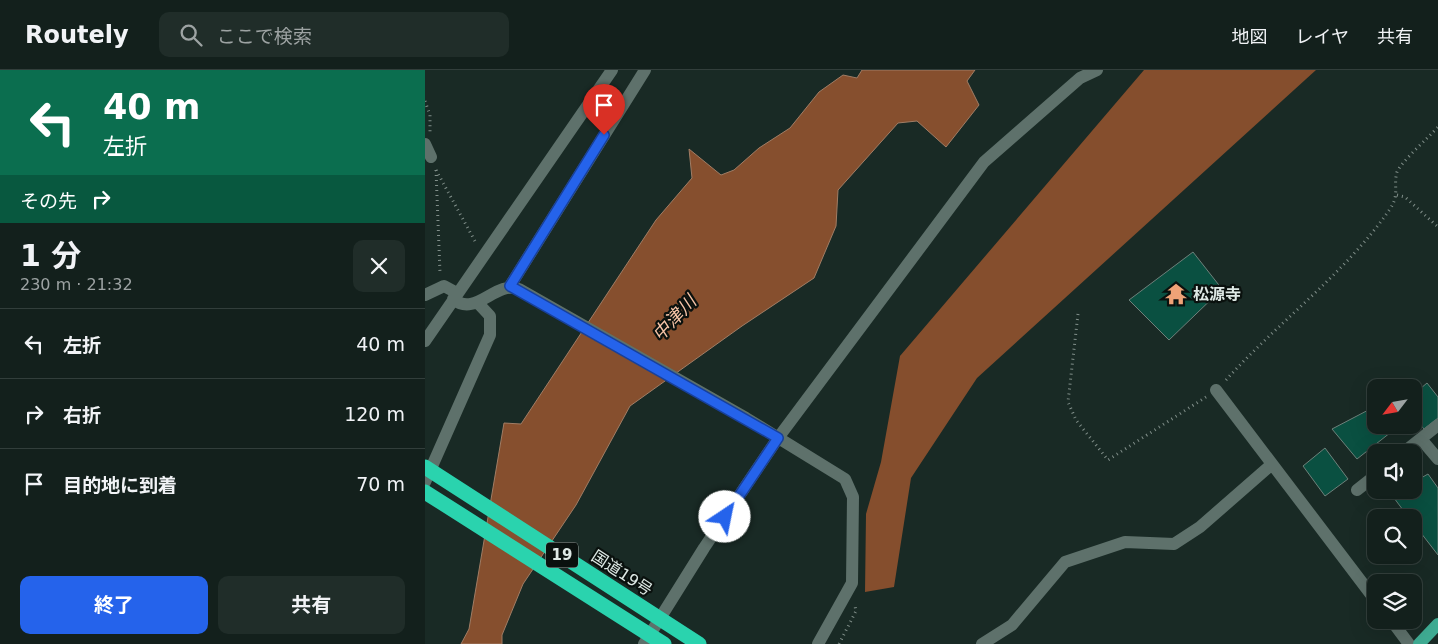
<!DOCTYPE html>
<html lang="ja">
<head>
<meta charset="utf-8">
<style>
  :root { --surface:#13201c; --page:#202d29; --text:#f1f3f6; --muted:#9da3a3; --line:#323e3b; --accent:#2563eb }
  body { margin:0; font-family:"DejaVu Sans","Noto Sans JP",sans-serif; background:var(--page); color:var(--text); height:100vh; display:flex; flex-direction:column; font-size:19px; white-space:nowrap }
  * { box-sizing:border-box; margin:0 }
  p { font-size:16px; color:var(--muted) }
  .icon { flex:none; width:28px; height:28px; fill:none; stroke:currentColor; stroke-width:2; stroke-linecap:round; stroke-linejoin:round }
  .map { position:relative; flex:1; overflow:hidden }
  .drawer { display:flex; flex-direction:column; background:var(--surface); width:425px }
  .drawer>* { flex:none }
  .hud { background:#0b6e4f; color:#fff; overflow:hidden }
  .needle { width:32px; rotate:239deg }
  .fabs { position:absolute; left:942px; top:309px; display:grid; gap:10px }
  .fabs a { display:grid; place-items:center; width:55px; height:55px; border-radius:10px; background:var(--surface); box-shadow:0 5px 20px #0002,0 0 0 1px var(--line); font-size:25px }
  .pin { position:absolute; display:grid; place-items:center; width:42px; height:42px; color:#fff; margin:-51px -21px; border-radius:50% 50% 50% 0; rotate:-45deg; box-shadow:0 0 5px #0007 }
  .pin .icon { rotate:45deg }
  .me { position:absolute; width:55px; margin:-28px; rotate:34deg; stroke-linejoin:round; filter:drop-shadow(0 0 4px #0008) }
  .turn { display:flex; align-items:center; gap:18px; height:105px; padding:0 20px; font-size:22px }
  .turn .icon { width:65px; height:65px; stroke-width:2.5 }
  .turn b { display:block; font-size:35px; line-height:42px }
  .then { display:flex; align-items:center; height:48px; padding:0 20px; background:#0003; gap:10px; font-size:19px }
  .round { display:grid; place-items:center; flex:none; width:52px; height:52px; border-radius:10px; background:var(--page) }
  .summary { display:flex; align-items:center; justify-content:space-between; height:85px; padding:0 20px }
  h1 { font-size:30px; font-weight:700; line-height:38px }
  .action { display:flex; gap:10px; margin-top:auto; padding:10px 20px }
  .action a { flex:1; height:58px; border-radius:10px; background:var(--accent); color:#fff; font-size:20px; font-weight:700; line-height:58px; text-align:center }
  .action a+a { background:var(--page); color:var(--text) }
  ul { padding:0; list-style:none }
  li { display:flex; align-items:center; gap:15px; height:70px; padding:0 20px; border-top:1px solid var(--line) }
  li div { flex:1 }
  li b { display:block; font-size:19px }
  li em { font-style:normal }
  header { display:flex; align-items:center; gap:30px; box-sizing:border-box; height:70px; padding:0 25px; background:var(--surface); border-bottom:1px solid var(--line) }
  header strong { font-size:24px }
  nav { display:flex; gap:28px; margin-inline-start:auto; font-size:18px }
  .search { width:350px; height:45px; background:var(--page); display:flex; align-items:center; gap:12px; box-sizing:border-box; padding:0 18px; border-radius:10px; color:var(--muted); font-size:19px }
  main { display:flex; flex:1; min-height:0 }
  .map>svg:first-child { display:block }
  .forest { fill:#854e2d }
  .water { fill:#864f2e; stroke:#a07d65 }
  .building { fill:#0a5041; stroke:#6e817b }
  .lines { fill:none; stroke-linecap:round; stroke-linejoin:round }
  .path { stroke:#818f8a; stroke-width:3; stroke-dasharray:1 4; stroke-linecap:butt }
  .minor { stroke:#5e716b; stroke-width:12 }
  .major { stroke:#3fac93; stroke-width:12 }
  .highway { stroke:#2ad3ae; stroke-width:15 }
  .route-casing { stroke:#184099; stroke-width:12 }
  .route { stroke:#2563eb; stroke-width:9 }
  .labels { text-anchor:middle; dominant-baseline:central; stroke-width:4.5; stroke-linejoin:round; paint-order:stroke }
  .shield { fill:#0a110e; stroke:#9ea8a4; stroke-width:1 }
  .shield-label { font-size:15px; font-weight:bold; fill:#dee9e5 }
  .poi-label { font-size:16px; font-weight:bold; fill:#dee9e5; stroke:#0a110e; text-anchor:start }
  .street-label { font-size:16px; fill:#dee9e5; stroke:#0a110e }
  .water-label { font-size:18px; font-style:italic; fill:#f7c4a7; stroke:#0a110e }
</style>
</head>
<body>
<header>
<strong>Routely</strong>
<div class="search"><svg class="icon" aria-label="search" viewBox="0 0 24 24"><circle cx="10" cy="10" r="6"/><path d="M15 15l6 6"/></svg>ここで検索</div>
<nav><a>地図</a><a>レイヤ</a><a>共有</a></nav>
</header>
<main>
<section class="drawer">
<div class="hud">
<div class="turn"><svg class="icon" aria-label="left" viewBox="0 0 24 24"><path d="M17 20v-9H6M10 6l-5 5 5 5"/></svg><div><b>40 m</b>左折</div></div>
<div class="then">その先<svg class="icon" aria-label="right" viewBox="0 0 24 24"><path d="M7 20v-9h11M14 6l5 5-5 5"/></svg></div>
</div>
<div class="summary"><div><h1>1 分</h1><p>230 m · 21:32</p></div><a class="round"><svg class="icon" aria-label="close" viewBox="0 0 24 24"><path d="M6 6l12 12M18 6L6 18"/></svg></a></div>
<ul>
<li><svg class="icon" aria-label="left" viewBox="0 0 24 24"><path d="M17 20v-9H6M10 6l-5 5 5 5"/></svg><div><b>左折</b></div><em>40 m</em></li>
<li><svg class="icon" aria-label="right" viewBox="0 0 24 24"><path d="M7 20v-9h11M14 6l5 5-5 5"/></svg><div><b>右折</b></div><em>120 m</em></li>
<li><svg class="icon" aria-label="arrive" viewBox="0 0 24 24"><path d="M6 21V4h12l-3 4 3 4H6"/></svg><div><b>目的地に到着</b></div><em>70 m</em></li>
</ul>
<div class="action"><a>終了</a><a>共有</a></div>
</section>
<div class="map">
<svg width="1013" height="574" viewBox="0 0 1013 574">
  <rect width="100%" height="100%" fill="#192a25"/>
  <path class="forest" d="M719 0H891L552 308 486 408 469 517 440 522 441 444 456 392 475 286Z"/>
  <path class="water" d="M437 0H550L542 11 554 35 521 77 492 51 473 53 413 120 411 156 389 208 317 256 205 336 151 435 98 514 77 565V574H36L44 559 79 353 96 354 231 150 267 108 264 79 296 105 309 100 334 78 365 58 394 22 418 5 432 8Z"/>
  <path class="building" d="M768 182 797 219 744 270 704 230Z
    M1002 313 1013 327V348L999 359 989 347V324Z
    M951 336V355H975L932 389 907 359Z
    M900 378 923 409 900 426 878 396Z
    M1003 404 1013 418V485L989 454V448H984L966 424 974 420H989V412Z"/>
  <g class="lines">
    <path class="path" d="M0 31 5 45V62
      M11 100 51 173
      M11 100 15 203
      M972 125 980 127 1013 157
      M653 244 643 332 651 350 683 390 781 327
      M801 310C852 253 921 203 965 139 975 124 968 116 972 102 976 92 1004 67 1013 57
      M414 574 431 541 430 536"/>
    <path class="minor" d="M0 74 6 87
      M85 216 220 0
      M0 225 19 216 32 223
      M28 229C51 248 70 210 94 219L321 348 420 409 428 427 427 513 393 574
      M0 271 187 0
      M791 320 951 531
      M996 369 1013 389
      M979 382 1013 355
      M0 412 65 265V246L52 232
      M932 420 951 405
      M966 550 984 574
      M219 574 279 478 353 368 559 92 655 8 672 0
      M557 574 587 555 640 492 700 472 749 474 775 457 846 395"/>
    <path class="major" d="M994 574 1013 554"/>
    <path class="highway" d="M0 397 274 574
      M0 422 239 574"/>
  </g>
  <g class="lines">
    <g class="route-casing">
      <path id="route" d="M179 65 85 216 353 368 300 447"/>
    </g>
    <use href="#route" class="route"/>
  </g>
  <defs>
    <g id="temple-bare" transform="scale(1.725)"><path d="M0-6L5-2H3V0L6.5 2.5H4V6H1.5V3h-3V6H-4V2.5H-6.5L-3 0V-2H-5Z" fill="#efa377" stroke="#0a110e" stroke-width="2.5" paint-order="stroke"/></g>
  </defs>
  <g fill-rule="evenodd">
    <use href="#temple-bare" x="751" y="224"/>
  </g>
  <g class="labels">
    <rect class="shield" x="121" y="472.5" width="32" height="25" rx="4"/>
    <g class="shield-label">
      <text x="137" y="485">19</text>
    </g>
    <g class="poi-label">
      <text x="768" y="224">松源寺</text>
    </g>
    <g class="street-label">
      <text transform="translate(197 503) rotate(33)">国道19号</text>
    </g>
    <g class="water-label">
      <text transform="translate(249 248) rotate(-47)">中津川</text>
    </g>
  </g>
</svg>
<div class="fabs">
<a><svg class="needle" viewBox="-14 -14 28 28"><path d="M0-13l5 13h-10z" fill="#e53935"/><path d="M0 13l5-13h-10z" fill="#9da3a3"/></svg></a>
<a><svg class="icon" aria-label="sound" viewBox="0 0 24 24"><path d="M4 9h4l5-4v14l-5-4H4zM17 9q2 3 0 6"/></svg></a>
<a><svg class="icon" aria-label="search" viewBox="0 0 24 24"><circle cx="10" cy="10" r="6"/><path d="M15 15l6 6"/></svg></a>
<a><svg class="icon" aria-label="layers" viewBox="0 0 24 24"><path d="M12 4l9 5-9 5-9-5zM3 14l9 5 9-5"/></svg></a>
</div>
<div class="pin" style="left:179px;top:65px;background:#d93025"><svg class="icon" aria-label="arrive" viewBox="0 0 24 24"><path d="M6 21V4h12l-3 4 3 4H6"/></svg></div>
<svg class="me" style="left:300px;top:447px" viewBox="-20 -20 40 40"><circle r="19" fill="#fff"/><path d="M0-13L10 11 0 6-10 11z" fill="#2563eb"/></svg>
</div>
</main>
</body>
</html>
